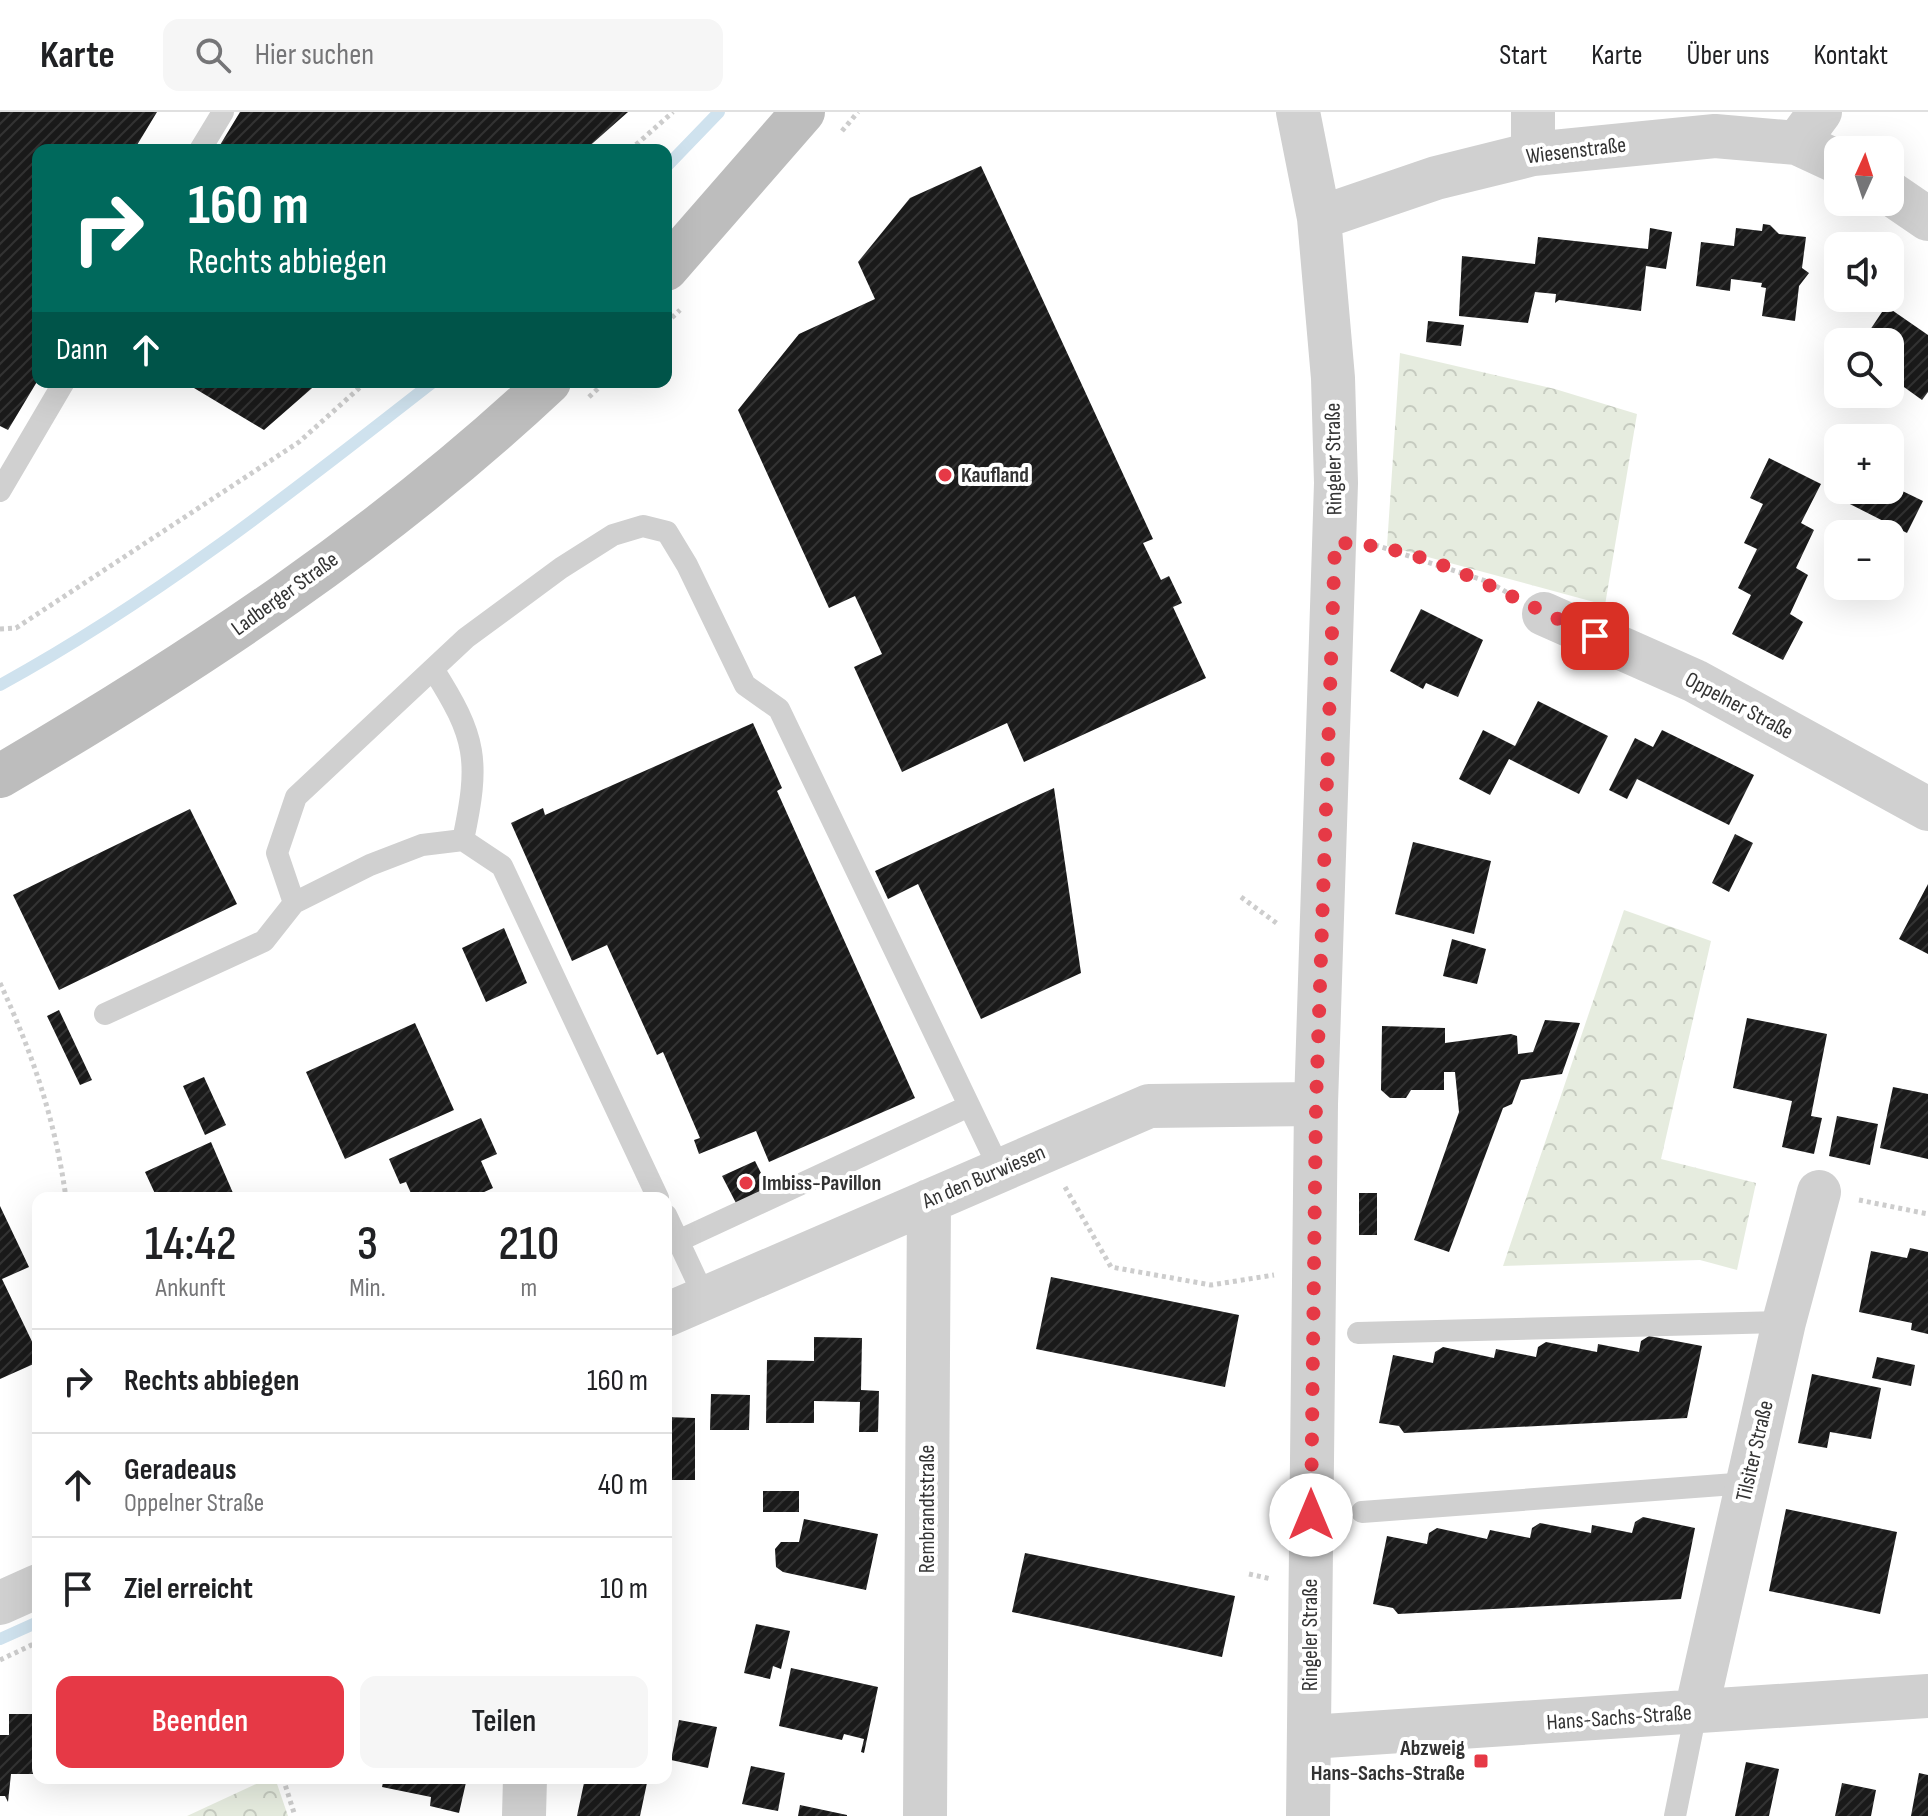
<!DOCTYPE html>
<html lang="de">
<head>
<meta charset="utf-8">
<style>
  :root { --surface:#fff; --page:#f6f6f6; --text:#202124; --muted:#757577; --line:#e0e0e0; --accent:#e63946 }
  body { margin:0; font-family:"Sofia Sans Condensed",sans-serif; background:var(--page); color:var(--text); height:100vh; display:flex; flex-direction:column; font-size:30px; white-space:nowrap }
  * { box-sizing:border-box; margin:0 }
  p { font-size:26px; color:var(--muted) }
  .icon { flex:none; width:44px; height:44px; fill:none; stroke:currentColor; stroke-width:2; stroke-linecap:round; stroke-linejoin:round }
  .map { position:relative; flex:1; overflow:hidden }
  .drawer { position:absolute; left:32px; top:1080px; width:640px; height:592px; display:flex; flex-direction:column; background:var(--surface); border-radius:16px; box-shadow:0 8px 32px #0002 }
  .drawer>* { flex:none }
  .top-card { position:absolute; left:32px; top:32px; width:640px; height:244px; border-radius:16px; box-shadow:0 8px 32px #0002; background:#00695c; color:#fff; overflow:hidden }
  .needle { width:52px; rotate:3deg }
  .controls { position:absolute; left:1824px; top:24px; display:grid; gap:16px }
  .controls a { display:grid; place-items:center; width:80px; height:80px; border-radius:16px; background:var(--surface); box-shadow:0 8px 32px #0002; font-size:40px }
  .pin { position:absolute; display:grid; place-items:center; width:68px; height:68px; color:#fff; margin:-34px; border-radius:16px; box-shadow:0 4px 12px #0006 }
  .me { position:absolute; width:88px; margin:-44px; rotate:0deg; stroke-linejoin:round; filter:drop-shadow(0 0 6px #0008) }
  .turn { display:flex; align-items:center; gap:28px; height:168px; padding:0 24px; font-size:36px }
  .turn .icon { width:104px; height:104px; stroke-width:2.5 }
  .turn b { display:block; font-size:56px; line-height:68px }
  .then { display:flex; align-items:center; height:76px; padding:0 24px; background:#0003; gap:16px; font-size:30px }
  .eta { display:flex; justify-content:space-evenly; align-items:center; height:136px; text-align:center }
  .eta b { font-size:48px; font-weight:600; line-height:56px }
  .cta { display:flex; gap:16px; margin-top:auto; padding:16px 24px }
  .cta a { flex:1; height:92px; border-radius:16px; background:var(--accent); color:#fff; font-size:32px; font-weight:600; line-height:92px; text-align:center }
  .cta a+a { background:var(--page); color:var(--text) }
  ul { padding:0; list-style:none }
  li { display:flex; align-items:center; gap:24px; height:104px; padding:0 24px; border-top:2px solid var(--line) }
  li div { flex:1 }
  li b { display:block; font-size:30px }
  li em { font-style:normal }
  header { display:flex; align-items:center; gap:48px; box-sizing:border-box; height:112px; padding:0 40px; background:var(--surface); border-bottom:2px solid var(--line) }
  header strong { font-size:38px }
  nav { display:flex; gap:44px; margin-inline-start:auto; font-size:28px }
  .search { width:560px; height:72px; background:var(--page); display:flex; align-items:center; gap:20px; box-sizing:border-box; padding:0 28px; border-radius:16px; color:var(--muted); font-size:30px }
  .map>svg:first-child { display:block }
  .forest { fill:url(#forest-crowns) }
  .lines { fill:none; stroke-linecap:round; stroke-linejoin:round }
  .stream { stroke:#cfe2ee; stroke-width:12 }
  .building { fill:url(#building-hatch) }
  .path { stroke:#cdcdcd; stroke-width:5; stroke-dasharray:4 4; stroke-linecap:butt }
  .lane { stroke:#d0d0d0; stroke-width:22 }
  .street { stroke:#d0d0d0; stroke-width:44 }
  .secondary { stroke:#bdbdbd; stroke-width:44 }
  .route { stroke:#e63946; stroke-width:14; stroke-dasharray:0 25.2 }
  .poi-dot { fill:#e63946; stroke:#fff; stroke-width:3 }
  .labels { text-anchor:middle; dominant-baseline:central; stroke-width:8; stroke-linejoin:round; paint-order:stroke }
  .street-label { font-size:22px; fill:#333; stroke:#fff }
  .poi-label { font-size:22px; font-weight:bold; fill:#333; stroke:#fff; text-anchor:start }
</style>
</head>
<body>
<header>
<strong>Karte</strong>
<div class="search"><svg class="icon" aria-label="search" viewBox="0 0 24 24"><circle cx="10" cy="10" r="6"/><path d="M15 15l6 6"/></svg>Hier suchen</div>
<nav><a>Start</a><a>Karte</a><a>Über uns</a><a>Kontakt</a></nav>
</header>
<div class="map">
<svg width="1928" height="1704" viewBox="0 0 1928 1704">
  <defs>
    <pattern id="forest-crowns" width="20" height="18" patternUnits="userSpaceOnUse" patternTransform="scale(2)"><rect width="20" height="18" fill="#e6ecdf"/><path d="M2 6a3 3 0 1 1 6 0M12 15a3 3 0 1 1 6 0" fill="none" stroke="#c6cbc0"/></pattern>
    <pattern id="building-hatch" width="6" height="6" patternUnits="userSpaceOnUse" patternTransform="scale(2)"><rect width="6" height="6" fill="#1a1a1a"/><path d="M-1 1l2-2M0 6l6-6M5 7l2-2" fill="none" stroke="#333"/></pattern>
  </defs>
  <rect width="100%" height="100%" fill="#fff"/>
  <path class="forest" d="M1400 241 1555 277 1637 302 1605 493 1387 434Z
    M1624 798 1711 829 1661 1047 1756 1071 1737 1158 1700 1148 1503 1154Z
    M269 1666H275L288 1704H187Z"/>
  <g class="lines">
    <path class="stream" d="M666 55 719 0
      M0 573C154 489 295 378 433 270
      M0 1527 38 1510"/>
  </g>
  <path class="building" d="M0 0H157L134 38H38V268L8 318 0 314Z
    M240 0H628L585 38H217Z
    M981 54 1153 427 1143 431 1161 468 1169 464 1182 491 1173 495 1206 566 1024 650 1007 611 902 660 854 555 882 542 855 484 829 496 738 298 799 222 875 187 858 150 910 86Z
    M1763 112 1770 113 1779 122 1806 125 1802 156 1809 161 1799 174 1795 209 1762 204 1766 176 1761 175 1762 171 1731 167 1730 179 1696 174 1701 130 1734 134 1736 116 1762 119Z
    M1650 116 1672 120 1666 157 1646 154 1641 199 1559 188 1555 191 1556 182 1535 180 1528 211 1459 204 1462 144 1535 152 1538 125 1648 137Z
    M1886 194 1928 223V280L1922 288 1890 265V230H1862Z
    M1428 209 1464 213 1461 234 1426 230Z
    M184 270H319L264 318Z
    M1769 346 1821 372 1801 411 1814 418 1796 456 1808 463 1790 502 1803 510 1783 548 1732 522 1751 483 1738 476 1757 437 1744 431 1763 392 1750 386Z
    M1890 373 1923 389 1907 421 1838 386 1843 378H1890Z
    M1421 497 1483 528 1458 585 1426 571 1423 577 1390 559Z
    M1538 589 1608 624 1579 682 1509 647 1490 683 1459 667 1483 618 1515 634Z
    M753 611 782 676 777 679 915 986 769 1050 756 1019 699 1042 694 1028 700 1026 663 940 657 943 607 833 572 849 511 711 543 696 545 703Z
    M1662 618 1754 663 1729 713 1637 667 1627 687 1609 678 1635 626 1653 635Z
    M1054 676 1081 861 981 907 918 772 888 787 875 759Z
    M190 697 237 792 59 878 13 783Z
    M1735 722 1753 731 1729 780 1712 771Z
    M1413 730 1491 749 1474 822 1395 802Z
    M1928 772V842L1899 827Z
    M504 816 527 871 486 890 462 836Z
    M1452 827 1486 837 1477 872 1443 864Z
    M59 898 92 968 80 973 47 904Z
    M1747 906 1827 922 1811 1004 1822 1006 1814 1042 1782 1035 1792 989 1733 976Z
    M1545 908 1580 911 1562 962 1521 968 1512 992 1503 996 1449 1140 1414 1128 1459 1000 1455 960H1444V978H1411L1406 986H1390L1381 978 1382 914 1445 916V931L1511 922 1517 924 1518 942 1533 940Z
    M415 911 454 998 345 1047 306 960Z
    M204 965 226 1013 205 1023 183 974Z
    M1893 975 1928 982V1047L1880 1036Z
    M1837 1004 1878 1012 1870 1053 1829 1044Z
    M481 1006 497 1042 481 1049 493 1076 482 1081 485 1086H413L406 1070 400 1072 389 1047Z
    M211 1030 233 1081 221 1086H157L145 1060Z
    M755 1049 769 1077 737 1093 722 1064Z
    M1359 1081H1377V1123H1359Z
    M0 1094 29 1155 2 1167 38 1242V1250L0 1267Z
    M1910 1136 1928 1140V1222L1911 1218 1912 1211 1859 1200 1871 1139 1907 1146Z
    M1051 1165 1239 1203 1225 1275 1036 1237Z
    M1649 1224 1702 1234 1687 1306 1404 1321 1399 1314 1379 1311 1393 1243 1433 1251 1435 1240 1443 1235 1494 1246 1496 1237 1536 1245 1538 1235 1546 1230 1597 1240 1598 1232 1639 1240 1641 1229Z
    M814 1225 862 1226 861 1278 879 1279 878 1320H859L860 1290 814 1289V1311H766L767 1248 814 1249Z
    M1877 1245 1915 1253 1911 1274 1872 1266Z
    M1812 1262 1881 1276 1871 1327 1830 1320 1827 1336 1798 1331Z
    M711 1282 750 1283 749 1318H710Z
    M666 1305 695 1306V1368H666Z
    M763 1379H799V1400H763Z
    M1786 1397 1897 1420 1880 1502 1769 1479Z
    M1643 1405 1695 1416 1681 1487 1398 1502 1393 1496 1373 1492 1387 1424 1427 1432 1429 1421 1437 1416 1487 1427 1490 1418 1530 1426 1532 1416 1540 1411 1591 1421 1592 1413 1632 1421 1635 1410Z
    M804 1407 878 1422 866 1478 783 1460 776 1455 775 1437 781 1430H799Z
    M1025 1441 1235 1484 1222 1545 1012 1500Z
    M756 1512 790 1519 781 1557 773 1554 770 1567 744 1561Z
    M791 1556 878 1575 864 1641 861 1640 864 1627 844 1622 842 1628 779 1614Z
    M9 1602H38V1662H11L8 1690 5 1684H0V1623H9Z
    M679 1608 717 1615 708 1656 671 1648Z
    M1746 1650 1779 1657 1769 1704H1735Z
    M751 1654 785 1661 778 1699 742 1692Z
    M1919 1661 1928 1663V1704H1911Z
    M384 1666H467L459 1701 430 1694 431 1685 382 1675Z
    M585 1666H648L640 1704H577Z
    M1842 1671 1876 1678 1871 1704H1835Z
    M800 1693 847 1703V1704H798Z"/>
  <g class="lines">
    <path class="path" d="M842 19 858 0
      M630 38 673 0
      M666 211 680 198
      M589 285 605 270
      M1375 433 1489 470 1508 481
      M0 517 16 516 299 330 366 270
      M1241 785 1279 813
      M0 871C33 943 55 1007 66 1086
      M1065 1075 1111 1155 1211 1173 1274 1163
      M1859 1088 1928 1102
      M1249 1462 1271 1467
      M0 1548 38 1530
      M283 1666 295 1704"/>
    <path class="lane" d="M200 38 223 0
      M0 379 64 270
      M433 557C477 626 480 648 463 728
      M294 791 277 741 296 685 466 526 561 456 613 423 643 414 667 420 687 453 745 573 779 597 1000 1058
      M105 902 264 829 294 791 370 753 422 733 463 728 502 754 658 1086
      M666 1103 705 1186
      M678 1129 969 994
      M1358 1221 1784 1210
      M1362 1400 1748 1371
      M1675 1704 1696 1600"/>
    <path class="street" d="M1298 0 1319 106 1333 266 1336 371 1316 992 1308 1704
      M1533 0V42
      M1797 31 1820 0
      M1890 81 1928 107
      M1319 106 1436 66 1533 42 1715 24 1797 31 1838 50
      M1544 502 1695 569 1928 697
      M666 1203 1149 994 1316 992
      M0 1491 38 1474
      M1696 1600 1784 1210 1819 1080
      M1310 1625 1928 1584
      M524 1704 525 1666
      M925 1704 929 1089"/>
    <path class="secondary" d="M666 157 803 0
      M0 664C195 550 384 425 549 270"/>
  </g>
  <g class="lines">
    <path class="route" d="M1311 1403 1316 992 1335 431C1429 431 1511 488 1595 524"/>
  </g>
  <g class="poi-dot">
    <circle cx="945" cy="363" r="8"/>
    <circle cx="746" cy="1071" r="8"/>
    <rect x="1473" y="1641" width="16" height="16" rx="4"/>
  </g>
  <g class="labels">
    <g class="street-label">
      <text transform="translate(1576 39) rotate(-7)">Wiesenstraße</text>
      <text transform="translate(1334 347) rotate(-91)">Ringeler Straße</text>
      <text transform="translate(285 482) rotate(-36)">Ladberger Straße</text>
      <text transform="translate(1739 594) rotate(28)">Oppelner Straße</text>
      <text transform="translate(984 1065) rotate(-23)">An den Burwiesen</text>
      <text transform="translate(1755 1339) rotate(-77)">Tilsiter Straße</text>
      <text transform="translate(927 1397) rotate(-90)">Rembrandtstraße</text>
      <text transform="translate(1310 1523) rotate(-90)">Ringeler Straße</text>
      <text transform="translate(1619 1606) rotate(-4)">Hans-Sachs-Straße</text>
    </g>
    <g class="poi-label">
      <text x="961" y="363">Kaufland</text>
      <text x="762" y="1071">Imbiss-Pavillon</text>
      <text x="1465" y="1636" text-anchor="end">Abzweig<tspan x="1465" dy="25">Hans-Sachs-Straße</tspan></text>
    </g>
  </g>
</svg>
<div class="controls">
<a><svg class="needle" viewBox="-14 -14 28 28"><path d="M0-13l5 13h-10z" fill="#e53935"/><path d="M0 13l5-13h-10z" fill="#757577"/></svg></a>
<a><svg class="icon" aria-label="sound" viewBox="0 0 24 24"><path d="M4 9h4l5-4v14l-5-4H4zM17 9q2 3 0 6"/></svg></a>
<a><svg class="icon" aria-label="search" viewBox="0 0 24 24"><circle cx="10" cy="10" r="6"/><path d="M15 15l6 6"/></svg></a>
<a>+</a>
<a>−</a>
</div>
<div class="pin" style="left:1595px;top:524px;background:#d93025"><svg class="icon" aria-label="arrive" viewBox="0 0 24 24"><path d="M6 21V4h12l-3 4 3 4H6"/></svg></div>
<svg class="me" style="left:1311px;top:1403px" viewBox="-20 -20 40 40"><circle r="19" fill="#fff"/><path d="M0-13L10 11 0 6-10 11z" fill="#e63946"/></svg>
<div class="top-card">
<div class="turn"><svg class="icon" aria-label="right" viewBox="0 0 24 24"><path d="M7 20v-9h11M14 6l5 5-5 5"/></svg><div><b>160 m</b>Rechts abbiegen</div></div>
<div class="then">Dann<svg class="icon" aria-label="ahead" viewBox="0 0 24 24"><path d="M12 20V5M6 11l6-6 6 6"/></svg></div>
</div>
<section class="drawer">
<div class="eta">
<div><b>14:42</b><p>Ankunft</p></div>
<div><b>3</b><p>Min.</p></div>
<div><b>210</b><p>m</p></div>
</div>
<ul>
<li><svg class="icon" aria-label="right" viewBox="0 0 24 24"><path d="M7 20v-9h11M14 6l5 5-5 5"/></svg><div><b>Rechts abbiegen</b></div><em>160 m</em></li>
<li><svg class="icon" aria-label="ahead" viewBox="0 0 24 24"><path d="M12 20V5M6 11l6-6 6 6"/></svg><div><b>Geradeaus</b><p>Oppelner Straße</p></div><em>40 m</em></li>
<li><svg class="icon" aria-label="arrive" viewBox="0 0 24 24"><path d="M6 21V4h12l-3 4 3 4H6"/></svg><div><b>Ziel erreicht</b></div><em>10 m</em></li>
</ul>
<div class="cta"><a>Beenden</a><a>Teilen</a></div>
</section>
</div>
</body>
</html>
